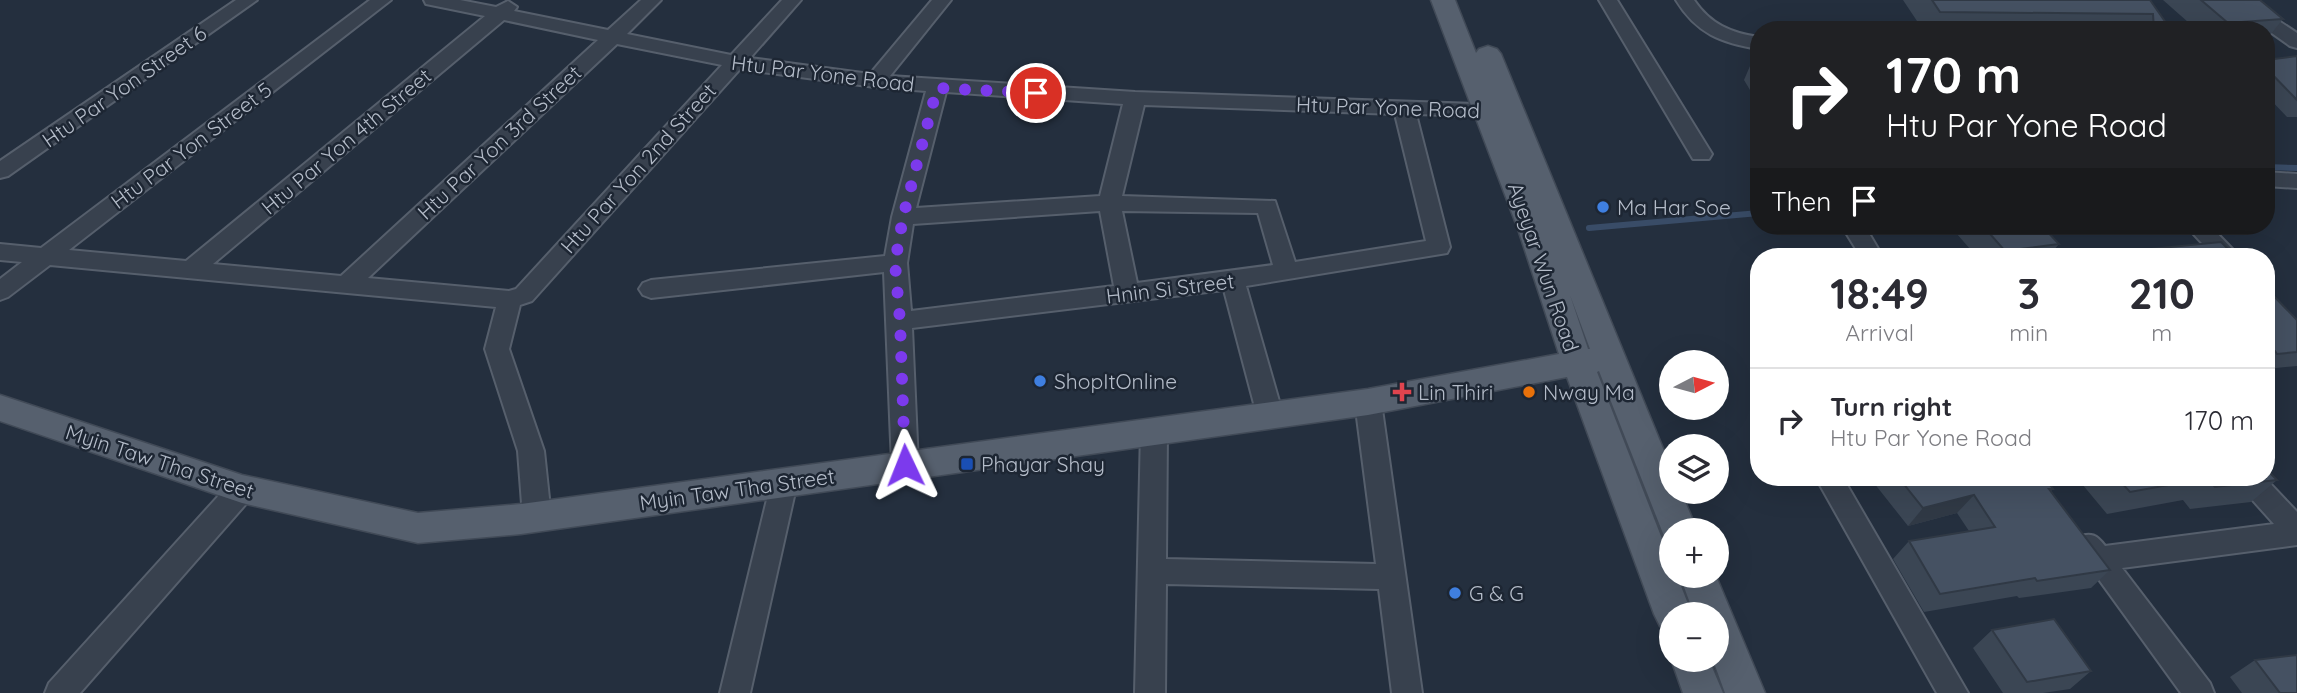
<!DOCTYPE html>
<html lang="en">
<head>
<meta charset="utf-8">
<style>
  :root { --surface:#fff; --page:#f2f2f3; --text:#2b2b33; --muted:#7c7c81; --line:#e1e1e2 }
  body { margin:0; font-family:Quicksand,sans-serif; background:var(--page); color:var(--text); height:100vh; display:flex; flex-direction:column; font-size:26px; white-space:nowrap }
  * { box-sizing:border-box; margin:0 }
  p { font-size:23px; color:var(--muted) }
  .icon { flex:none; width:38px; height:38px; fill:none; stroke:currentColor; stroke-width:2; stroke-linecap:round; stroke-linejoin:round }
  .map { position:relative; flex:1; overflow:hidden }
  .drawer { position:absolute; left:1750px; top:248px; width:525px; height:238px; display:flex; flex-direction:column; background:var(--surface); border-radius:28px; box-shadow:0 7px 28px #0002 }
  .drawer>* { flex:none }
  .guide { position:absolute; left:1750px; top:21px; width:525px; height:214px; border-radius:28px; box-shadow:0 7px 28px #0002; background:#202124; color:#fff; overflow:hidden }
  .needle { width:46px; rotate:84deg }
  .fabs { position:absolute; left:1659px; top:350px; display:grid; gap:14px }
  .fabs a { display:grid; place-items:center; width:70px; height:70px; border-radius:50%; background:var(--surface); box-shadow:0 7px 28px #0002; font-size:35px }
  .pin { position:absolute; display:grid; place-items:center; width:60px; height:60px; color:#fff; margin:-30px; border:4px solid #fff; border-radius:50%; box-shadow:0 2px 7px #0007 }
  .me { position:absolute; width:77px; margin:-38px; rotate:358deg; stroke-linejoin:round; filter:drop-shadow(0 0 5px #0008) }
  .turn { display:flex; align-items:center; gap:24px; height:147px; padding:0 21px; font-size:32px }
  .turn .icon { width:91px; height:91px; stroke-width:2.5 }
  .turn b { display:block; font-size:49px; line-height:60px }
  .then { display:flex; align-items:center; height:66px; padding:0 21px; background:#0003; gap:14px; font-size:26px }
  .eta { display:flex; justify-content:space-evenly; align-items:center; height:119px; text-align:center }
  .eta b { font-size:42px; font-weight:800; line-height:49px }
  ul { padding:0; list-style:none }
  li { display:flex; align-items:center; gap:21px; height:105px; padding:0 21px; border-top:2px solid var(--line) }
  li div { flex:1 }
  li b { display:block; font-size:26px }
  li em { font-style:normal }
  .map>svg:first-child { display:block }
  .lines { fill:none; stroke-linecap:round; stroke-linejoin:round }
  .stream { stroke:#394c67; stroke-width:6 }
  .minor-casing { stroke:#565f6c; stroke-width:4 }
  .major-casing { stroke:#414a57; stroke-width:3 }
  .minor { fill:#38414e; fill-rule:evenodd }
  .major { fill:#56606e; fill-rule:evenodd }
  .wall { fill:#3b4654 }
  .shaded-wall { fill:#303945 }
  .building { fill:#455162; stroke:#303945; stroke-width:2 }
  .route { stroke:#7c3aed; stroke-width:12; stroke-dasharray:0 21.6 }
  .shop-dot { fill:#3f7fe0; stroke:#1d2633; stroke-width:2.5 }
  .health-dot { fill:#e0444e; stroke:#1d2633; stroke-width:2.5 }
  .food-dot { fill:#e8710a; stroke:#1d2633; stroke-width:2.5 }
  .transit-dot { fill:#1a4fb4; stroke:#1d2633; stroke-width:2.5 }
  .labels { text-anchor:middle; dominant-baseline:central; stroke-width:5; stroke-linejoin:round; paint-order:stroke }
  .street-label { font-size:21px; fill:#b4bcc9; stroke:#1d2633 }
  .poi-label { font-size:21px; fill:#b4bcc9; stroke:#1d2633; text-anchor:start }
</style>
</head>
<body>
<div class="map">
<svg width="2297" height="693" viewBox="0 0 2297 693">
  <rect width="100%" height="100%" fill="#242f3e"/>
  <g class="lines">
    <path class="stream" d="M2266 167 2297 168
      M1589 228 1759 213"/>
    <g class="minor-casing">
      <path id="minor" d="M236 0H257L8 176 0 178V161Z
        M370 0H391L69 250 186 261 485 16 426 4 424 0H460L496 7 508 1 517 7 514 11 608 30 641 0H661L627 34 731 55 782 0H801L750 58 870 74 932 0H951L890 76 1135 92 1504 105 1511 106 1514 111 1511 116 1504 117 1416 114 1450 247 1447 253 1246 286 1283 415 1279 422 1270 425 1261 422 1257 415 1224 290 912 328 918 465 914 473 905 476 896 473 892 465 884 272 651 298 643 295 639 289 643 283 651 280 885 256 892 217 926 91 875 87 740 69 532 301 520 305 509 349 544 451 551 517 547 525 537 529 527 525 523 517 518 451 485 349 496 307 50 265 8 297 0 300V279L22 262 0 260V244L41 248ZM504 20 598 40 341 276 213 264ZM617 44 722 65 516 289 509 291 368 278ZM946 92 1123 104 1100 196 916 208ZM1144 105 1395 114 1426 241 1295 262 1275 201 1122 196ZM1100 211 1114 286 911 311 907 263 913 224ZM1122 211 1258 213 1273 265 1137 283Z
        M1599 0H1617L1712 154 1709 159H1693Z
        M1676 0H1694C1710 24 1731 33 1759 37V49C1721 43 1696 33 1676 0Z
        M2225 0H2247L2297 33V48L2290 46Z
        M2266 172 2297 174V188L2266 186Z
        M1844 226H1869L1867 230 1883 257H1861L1843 228Z
        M2186 226H2210L2240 257H2215Z
        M1368 392 1377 395 1381 402 1422 693H1392L1379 589 1166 584 1165 693H1135L1141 431 1145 424 1154 421 1163 424 1167 431 1166 559 1376 564 1355 402 1359 395Z
        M784 472 793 475 797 483 750 693H720L771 483 775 475Z
        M242 478 252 481 255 489 252 497 80 693H45L49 683 232 481Z
        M1816 478H1843L1968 693H1937Z
        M2236 478H2265L2297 512V545L2122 568 2210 683 2214 693H2181L2074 545 2078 537C2091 532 2097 535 2105 546L2274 524 2240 486Z"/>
    </g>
    <g class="major-casing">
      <path id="major" d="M1431 0H1455L1476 53 1479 49 1488 46 1497 49 1501 54 1671 468V492H1681L1697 530H1671V542L1666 541 1599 371 1597 372 1671 562V576H1677L1692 614H1671V630L1660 626 1654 614 1567 377 1368 415 521 534 418 543 242 503 0 421V395L242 475 418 513 521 504 1368 389 1559 354 1518 229ZM1570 295 1590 349H1588Z
        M1680 576H1716L1765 693H1725L1713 660H1717V614H1694Z
        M1671 659 1709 660 1723 693H1683Z"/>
    </g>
    <use href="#minor" class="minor"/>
    <use href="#major" class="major"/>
  </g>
  <path class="wall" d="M1903 0H2150L2171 30H1923Z
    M2163 0H2260L2283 19 2266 40V30H2197Z
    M2297 56V117H2287L2266 95V60Z
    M1753 59H1759V105L1744 80Z
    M1950 226H2042L2059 244 2048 257H1977Z
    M2130 251 2236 257H2125Z
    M2266 288 2297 320V366L2266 369Z
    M1870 478H2045L2053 489 2051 491 2110 570 2091 588 2019 598 2017 596 1924 612 1893 559 1909 541 1969 531 1957 513 1908 526Z
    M2077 478H2266L2277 480 2251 502 2190 509 2183 500 2107 514Z
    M1992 630 2091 671 2070 689 2043 693H2003L1973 648Z
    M2255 660 2297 693H2242L2230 677Z"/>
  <path class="shaded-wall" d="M1974 495 1957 513 1908 526 1923 508Z"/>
  <path class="building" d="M1932 0H2150L2171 30H2154L2153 14 1940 12Z
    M2201 0H2260L2283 19 2228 23Z
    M2297 56V100L2266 68V60Z
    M1753 59H1759V69Z
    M1983 226H2042L2059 244 2005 251Z
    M2221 242 2236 257H2135L2130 251Z
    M2266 288 2297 320V352L2277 354 2275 351 2266 352Z
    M2266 469 2277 480 2215 487 2207 478 2130 492 2117 478H2266Z
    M1899 478H2045L2053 489H2049L2110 570 2037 581 2035 578 1940 594 1909 541 1995 527 1974 495 1923 508Z
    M2054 619 2091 671 2027 682 1992 630Z
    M2297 655V693H2280L2255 660Z"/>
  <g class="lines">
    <path class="route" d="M905 465 900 321 895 263 903 217 937 88 1036 93"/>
  </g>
  <g class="shop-dot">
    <circle cx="1603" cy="207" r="7"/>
    <circle cx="1040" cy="381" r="7"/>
    <circle cx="1455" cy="593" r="7"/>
  </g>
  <path class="health-dot" d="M1398.5 381.5h7v7h7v7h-7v7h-7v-7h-7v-7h7z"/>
  <circle class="food-dot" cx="1529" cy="392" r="7"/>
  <rect class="transit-dot" x="960" y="457" width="14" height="14" rx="3.5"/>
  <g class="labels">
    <g class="street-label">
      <text transform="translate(823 73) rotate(7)">Htu Par Yone Road</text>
      <text transform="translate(124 86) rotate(-35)">Htu Par Yon Street 6</text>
      <text transform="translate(1388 107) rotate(2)">Htu Par Yone Road</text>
      <text transform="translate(346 141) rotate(-40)">Htu Par Yon 4th Street</text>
      <text transform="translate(499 142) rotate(-43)">Htu Par Yon 3rd Street</text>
      <text transform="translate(191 145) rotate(-37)">Htu Par Yon Street 5</text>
      <text transform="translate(638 168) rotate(-48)">Htu Par Yon 2nd Street</text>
      <text transform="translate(1544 267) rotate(71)">Ayeyar Wun Road</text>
      <text transform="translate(1170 288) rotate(-7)">Hnin Si Street</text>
      <text transform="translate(160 461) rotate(18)">Myin Taw Tha Street</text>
      <text transform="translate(737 489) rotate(-8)">Myin Taw Tha Street</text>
    </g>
    <g class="poi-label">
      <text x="1617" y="207">Ma Har Soe</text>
      <text x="1054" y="381">ShopItOnline</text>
      <text x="1418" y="392">Lin Thiri</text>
      <text x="1543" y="392">Nway Ma</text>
      <text x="981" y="464">Phayar Shay</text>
      <text x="1469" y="593">G &amp; G</text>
    </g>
  </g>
</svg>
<div class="fabs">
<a><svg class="needle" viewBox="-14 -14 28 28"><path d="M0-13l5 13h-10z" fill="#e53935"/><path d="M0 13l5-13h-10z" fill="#7c7c81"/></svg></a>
<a><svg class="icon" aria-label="layers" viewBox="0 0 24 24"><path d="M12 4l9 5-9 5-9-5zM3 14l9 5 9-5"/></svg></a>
<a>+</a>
<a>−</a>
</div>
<div class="pin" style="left:1036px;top:93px;background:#d93025"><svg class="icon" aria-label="arrive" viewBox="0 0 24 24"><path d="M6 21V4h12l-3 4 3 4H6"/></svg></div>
<svg class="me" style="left:905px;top:465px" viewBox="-20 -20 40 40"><path d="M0-17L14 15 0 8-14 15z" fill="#7c3aed" stroke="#fff" stroke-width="4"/></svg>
<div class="guide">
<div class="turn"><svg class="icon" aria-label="right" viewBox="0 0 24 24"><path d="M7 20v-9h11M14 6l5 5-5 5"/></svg><div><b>170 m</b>Htu Par Yone Road</div></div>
<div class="then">Then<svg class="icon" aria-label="arrive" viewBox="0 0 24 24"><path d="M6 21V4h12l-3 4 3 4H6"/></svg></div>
</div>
<section class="drawer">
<div class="eta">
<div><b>18:49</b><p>Arrival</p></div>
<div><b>3</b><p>min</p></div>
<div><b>210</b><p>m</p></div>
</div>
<ul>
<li><svg class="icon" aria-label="right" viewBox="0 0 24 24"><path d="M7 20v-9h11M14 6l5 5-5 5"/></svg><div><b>Turn right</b><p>Htu Par Yone Road</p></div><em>170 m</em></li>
</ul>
</section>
</div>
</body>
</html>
